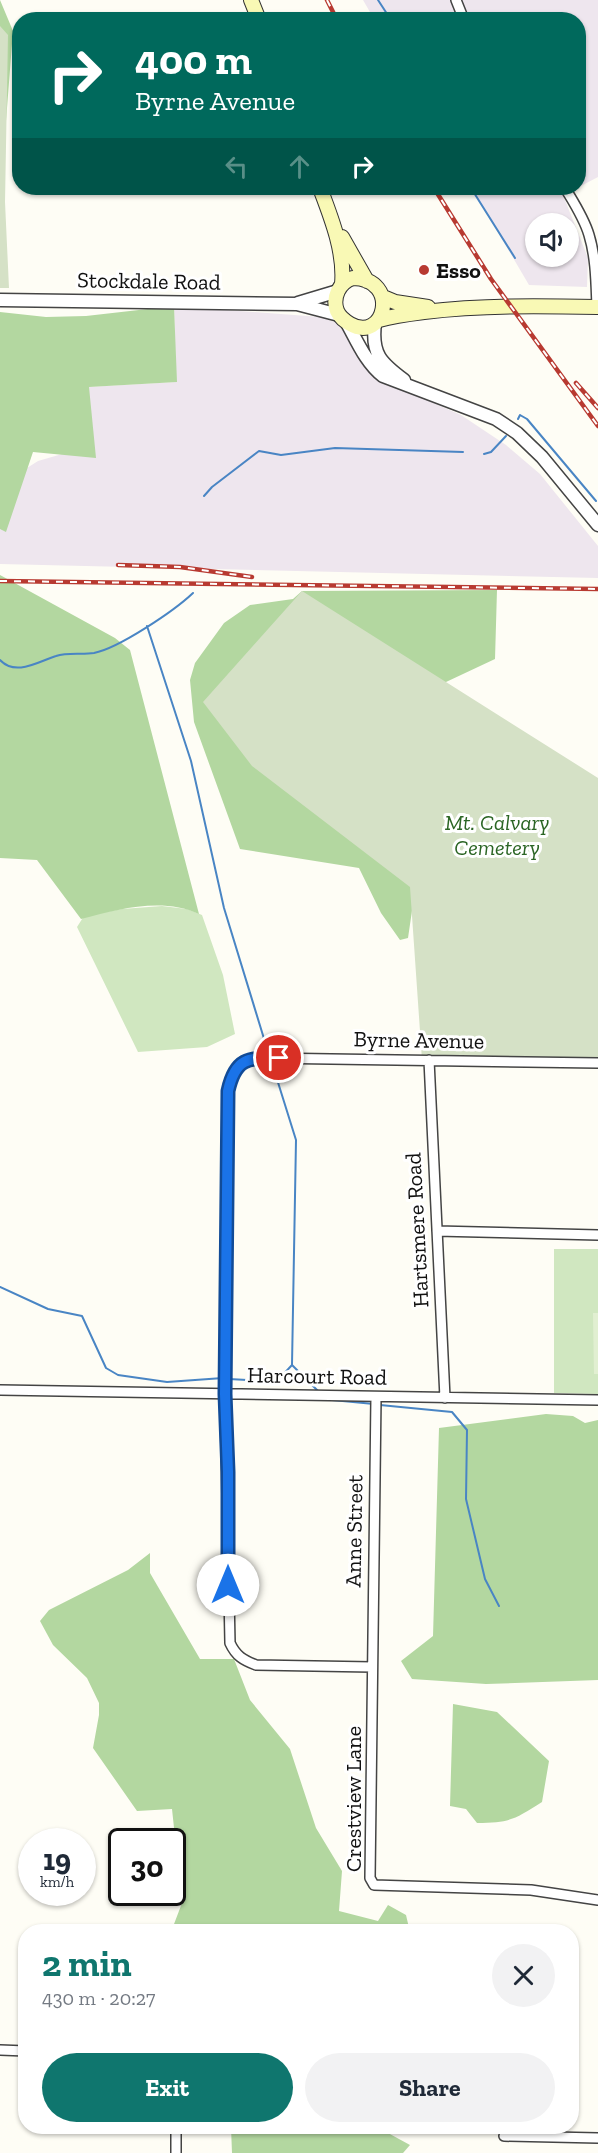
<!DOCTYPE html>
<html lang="en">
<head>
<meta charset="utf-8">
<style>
  :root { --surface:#fff; --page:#f2f2f3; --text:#1f2937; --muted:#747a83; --accent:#0f766e }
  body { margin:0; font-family:"Zilla Slab",serif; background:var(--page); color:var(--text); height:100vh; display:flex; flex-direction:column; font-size:22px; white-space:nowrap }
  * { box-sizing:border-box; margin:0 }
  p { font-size:20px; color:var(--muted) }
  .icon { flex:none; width:33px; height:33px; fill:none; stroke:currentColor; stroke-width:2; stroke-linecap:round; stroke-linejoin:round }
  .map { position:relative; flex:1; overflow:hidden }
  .panel { position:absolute; left:18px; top:1924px; width:561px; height:210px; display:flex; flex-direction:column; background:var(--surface); border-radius:24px; box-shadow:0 2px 4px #0004 }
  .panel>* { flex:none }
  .banner { position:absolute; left:12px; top:12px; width:574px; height:183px; border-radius:24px; box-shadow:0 2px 4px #0004; background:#00695c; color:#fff; overflow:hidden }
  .controls { position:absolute; left:525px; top:213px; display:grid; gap:12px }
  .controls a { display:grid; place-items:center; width:54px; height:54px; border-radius:50%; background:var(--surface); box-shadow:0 2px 4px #0004; font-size:30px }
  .speed { position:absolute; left:18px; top:1828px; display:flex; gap:12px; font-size:30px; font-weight:700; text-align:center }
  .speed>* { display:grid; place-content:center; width:78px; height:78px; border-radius:50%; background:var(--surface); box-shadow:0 2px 4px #0004; line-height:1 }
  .speed small { font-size:15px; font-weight:400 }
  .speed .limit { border:3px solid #111; border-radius:9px; background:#fff; color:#111 }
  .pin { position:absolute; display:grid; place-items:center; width:51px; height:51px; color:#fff; margin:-26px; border:3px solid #fff; border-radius:50%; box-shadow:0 2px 6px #0007 }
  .me { position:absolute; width:66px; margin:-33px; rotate:0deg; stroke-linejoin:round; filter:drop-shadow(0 0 4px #0008) }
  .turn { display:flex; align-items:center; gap:21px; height:126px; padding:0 24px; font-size:27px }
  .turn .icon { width:78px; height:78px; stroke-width:2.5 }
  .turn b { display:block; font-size:42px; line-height:51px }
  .lanes { display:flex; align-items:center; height:57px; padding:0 24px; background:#0003; justify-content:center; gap:30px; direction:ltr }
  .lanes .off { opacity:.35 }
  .round { display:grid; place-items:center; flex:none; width:63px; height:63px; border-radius:32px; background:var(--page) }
  .headline { display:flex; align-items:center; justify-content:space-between; height:102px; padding:0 24px }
  h1 { font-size:36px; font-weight:800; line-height:45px; color:var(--accent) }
  .button { display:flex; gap:12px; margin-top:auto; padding:12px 24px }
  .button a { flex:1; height:69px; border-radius:36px; background:var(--accent); color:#fff; font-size:24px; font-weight:800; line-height:69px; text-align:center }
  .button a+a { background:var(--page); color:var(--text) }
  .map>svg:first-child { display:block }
  .industrial { fill:#eee6ee; fill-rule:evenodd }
  .green { fill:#d0e7c0 }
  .forest { fill:#b3d7a0 }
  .cemetery { fill:#d5e1c6 }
  .pitch { fill:#e1efd1 }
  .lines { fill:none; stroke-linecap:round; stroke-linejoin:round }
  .stream { stroke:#4985c4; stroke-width:2 }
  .minor-casing { stroke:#444; stroke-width:12 }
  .tertiary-casing { stroke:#444; stroke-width:15 }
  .secondary-casing { stroke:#333; stroke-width:16 }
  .minor { stroke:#fff; stroke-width:9 }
  .tertiary { stroke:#fff; stroke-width:12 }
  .secondary { stroke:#f9f9b5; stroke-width:14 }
  .rail-casing { stroke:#b83a31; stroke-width:4.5 }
  .rail { stroke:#fff; stroke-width:2; stroke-dasharray:7; stroke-linecap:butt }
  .route-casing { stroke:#114b97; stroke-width:15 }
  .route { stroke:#1a73e8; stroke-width:10 }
  .poi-dot { fill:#b83a31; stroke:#fff; stroke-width:2 }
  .labels { text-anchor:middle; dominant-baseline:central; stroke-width:6; stroke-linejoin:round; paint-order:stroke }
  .poi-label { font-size:22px; font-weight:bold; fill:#111; stroke:#fff; text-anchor:start }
  .street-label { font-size:22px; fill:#111; stroke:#fff }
  .park-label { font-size:22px; font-style:italic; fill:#2b6524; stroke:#fff }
</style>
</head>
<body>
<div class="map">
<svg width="598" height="2153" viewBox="0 0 598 2153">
  <rect width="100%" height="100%" fill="#fefdf5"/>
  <path class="industrial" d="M363 0H598V177L579 187V20L374 19Z
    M472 188H577L563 195 588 258 587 287 529 285ZM536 224H568V256H536Z
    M174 306 321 317 343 325 374 377 461 415 506 445 540 474 598 546V578L0 564V469L27 468 38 461 76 450 88 387 176 382Z"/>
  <path class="green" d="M162 906 187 909 202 915 223 975 235 1034 207 1047 138 1052 77 927 84 916 122 909Z
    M554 1249H598V1394L554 1393Z"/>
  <path class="forest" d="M0 0 13 31 0 198Z
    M174 306 177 382 89 387 96 458 33 452 6 532 0 529V312L46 317 86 316Z
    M0 575 115 638 130 650 199 914C163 897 118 909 81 919L37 860 0 858Z
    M497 590 495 659 446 682 378 760 414 897 408 938 400 940 381 913 359 868 240 849 194 722 190 680 195 663 224 623 250 605 293 599 302 591Z
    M546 1414 573 1416 585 1423 598 1420V1680L486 1684 412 1679 401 1661 433 1636 439 1428Z
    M150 1553V1573L200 1659H234L250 1700 290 1749 316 1828 342 1871 339 1911 378 1921 388 1905 406 1915 410 1932H171L182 1903 172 1809 137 1811 93 1748 99 1715V1703L87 1678 53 1645 40 1621 49 1610 128 1570Z
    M453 1704 497 1712 549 1761 542 1802C515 1819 510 1823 477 1823L466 1809 450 1806Z
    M231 2127H377L410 2145 403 2153H232Z"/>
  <path class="cemetery" d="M0 26 8 35 5 202 9 288H0Z
    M302 591 598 778V1061L422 1060 410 887 252 766 203 702Z"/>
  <path class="pitch" d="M593 1313H598V1374H594Z"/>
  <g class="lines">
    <path class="stream" d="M378 0 391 20
      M471 188 515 258
      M518 419 520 415 527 419 596 501
      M484 454 491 452 506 436
      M204 496 212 487 259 451 281 455 335 448 463 452
      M147 626 191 761 224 908 269 1055
      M0 660C16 677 39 661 56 656 68 652 82 655 94 653 119 648 174 611 193 593
      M0 1287 48 1309 82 1316 106 1368 118 1375 167 1382 223 1378
      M292 1365 320 1393
      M229 1379 267 1381 279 1379 292 1365 296 1140 271 1060
      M332 1400 374 1404
      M380 1405 452 1412 467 1430 466 1499 485 1579 499 1606"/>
    <g class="minor-casing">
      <path id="minor" d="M456 0 464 20
        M565 188C574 203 584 218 589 235 596 258 596 283 597 307
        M429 1060 445 1398
        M437 1231 598 1235
        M0 1390 598 1400
        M376 1397 370 1878 374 1885 531 1890 598 1900
        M372 1667 256 1665C243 1660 236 1656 230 1643L225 1394 228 1091C234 1065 240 1061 266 1058L598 1063
        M0 2050 26 2051
        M504 2136 598 2138
        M176 2153V2127"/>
    </g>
    <g class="tertiary-casing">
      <path id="tertiary" d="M0 300 297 304 339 315
        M298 303 338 291
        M347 323C357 341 366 363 383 376L496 419 517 433 542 457 598 525
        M375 323C371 354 381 363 404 380"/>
    </g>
    <g class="secondary-casing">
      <path id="secondary" d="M251 0 259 20
        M320 188C331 217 345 252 342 284
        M342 237 367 281
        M353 278C401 279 385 344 350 324 345 321 340 318 337 311 332 298 339 282 353 278Z
        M383 297 395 302 428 307
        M379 320C393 316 408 314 424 312 482 305 540 306 598 307"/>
    </g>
    <use href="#minor" class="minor"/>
    <use href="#tertiary" class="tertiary"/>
    <use href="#secondary" class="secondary"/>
    <g class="rail-casing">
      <path id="rail" d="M327 0 337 20
        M434 188 491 279 598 426
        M576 383 598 408
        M118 565 180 567 252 577
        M0 581 598 589"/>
    </g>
    <use href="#rail" class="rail"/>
  </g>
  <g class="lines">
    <g class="route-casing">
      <path id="route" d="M228 1585V1472L225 1394 228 1091C235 1059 247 1057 279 1058"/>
    </g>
    <use href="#route" class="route"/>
  </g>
  <circle class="poi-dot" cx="424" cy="270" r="6"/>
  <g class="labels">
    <g class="poi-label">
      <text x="436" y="270">Esso</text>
    </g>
    <g class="street-label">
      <text transform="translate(149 281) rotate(1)">Stockdale Road</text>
      <text transform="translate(419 1040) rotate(1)">Byrne Avenue</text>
      <text transform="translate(417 1230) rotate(-93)">Hartsmere Road</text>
      <text transform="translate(317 1376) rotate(1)">Harcourt Road</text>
      <text transform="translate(354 1531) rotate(-89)">Anne Street</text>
      <text transform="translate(353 1799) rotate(-90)">Crestview Lane</text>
    </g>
    <g class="park-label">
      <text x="497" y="822">Mt. Calvary<tspan x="497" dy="25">Cemetery</tspan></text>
    </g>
  </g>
</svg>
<div class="controls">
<a><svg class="icon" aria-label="sound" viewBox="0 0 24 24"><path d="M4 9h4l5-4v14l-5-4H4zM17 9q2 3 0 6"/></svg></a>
</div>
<div class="speed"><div>19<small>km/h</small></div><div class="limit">30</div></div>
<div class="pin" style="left:279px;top:1058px;background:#d93025"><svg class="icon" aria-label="arrive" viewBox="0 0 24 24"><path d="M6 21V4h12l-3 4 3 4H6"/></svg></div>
<svg class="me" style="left:228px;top:1585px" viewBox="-20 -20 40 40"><circle r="19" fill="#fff"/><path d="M0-13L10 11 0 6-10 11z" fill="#1a73e8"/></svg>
<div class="banner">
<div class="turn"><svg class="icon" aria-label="right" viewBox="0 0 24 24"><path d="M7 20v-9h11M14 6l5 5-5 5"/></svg><div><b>400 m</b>Byrne Avenue</div></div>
<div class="lanes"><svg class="icon off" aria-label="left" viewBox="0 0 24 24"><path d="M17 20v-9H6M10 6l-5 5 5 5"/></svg><svg class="icon off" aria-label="ahead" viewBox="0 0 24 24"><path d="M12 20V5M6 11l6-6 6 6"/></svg><svg class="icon" aria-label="right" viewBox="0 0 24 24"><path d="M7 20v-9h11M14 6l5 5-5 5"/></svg></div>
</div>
<section class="panel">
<div class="headline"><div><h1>2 min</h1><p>430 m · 20:27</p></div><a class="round"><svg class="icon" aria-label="close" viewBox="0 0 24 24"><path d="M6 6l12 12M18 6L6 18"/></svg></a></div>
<div class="button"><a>Exit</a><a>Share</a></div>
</section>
</div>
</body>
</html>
